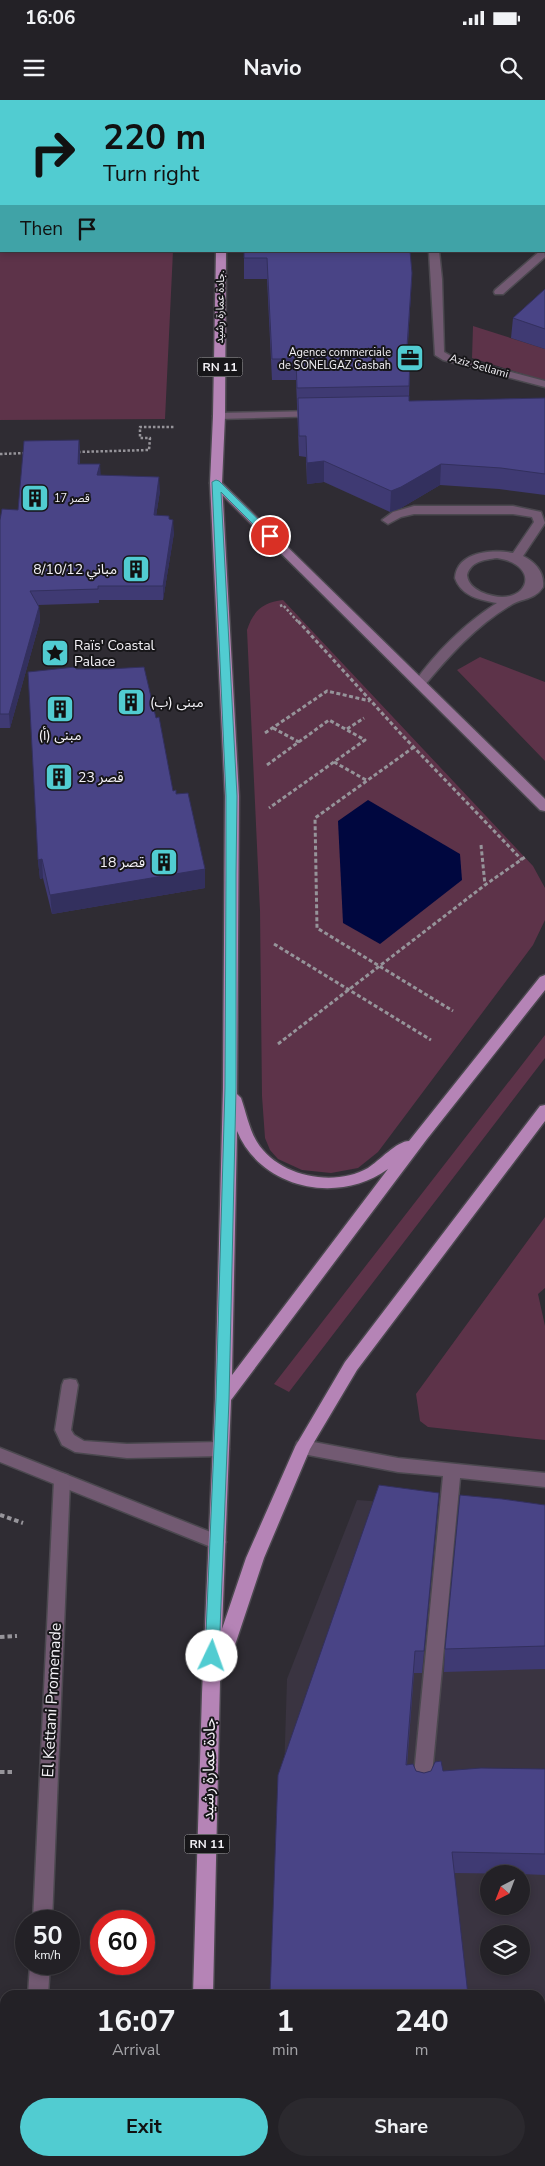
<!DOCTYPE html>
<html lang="en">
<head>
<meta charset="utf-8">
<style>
  :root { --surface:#232126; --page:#2b292e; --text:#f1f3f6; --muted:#a3a3a7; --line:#403e43; --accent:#51ccd1 }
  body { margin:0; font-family:"Nunito Sans","Noto Sans Arabic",sans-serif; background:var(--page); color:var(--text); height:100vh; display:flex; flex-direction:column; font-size:19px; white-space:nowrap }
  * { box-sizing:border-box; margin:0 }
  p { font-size:16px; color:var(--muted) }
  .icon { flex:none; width:28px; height:28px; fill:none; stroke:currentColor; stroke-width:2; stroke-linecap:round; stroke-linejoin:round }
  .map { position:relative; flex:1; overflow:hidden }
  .panel { position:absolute; left:0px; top:1890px; width:545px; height:176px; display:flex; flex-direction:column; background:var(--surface); border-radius:15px 15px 0 0; box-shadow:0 2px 8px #0003,0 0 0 1px var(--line) }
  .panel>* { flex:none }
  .hud { position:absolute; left:0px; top:0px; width:545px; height:152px; box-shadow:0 2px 8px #0003,0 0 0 1px var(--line); background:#51ccd1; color:#111; overflow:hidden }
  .needle { width:32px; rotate:222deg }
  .fabs { position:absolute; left:480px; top:1765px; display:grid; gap:10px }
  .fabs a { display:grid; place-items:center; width:50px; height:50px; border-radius:50%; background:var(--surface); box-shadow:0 2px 8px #0003,0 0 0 1px var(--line); font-size:25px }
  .speed { position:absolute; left:15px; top:1810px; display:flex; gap:10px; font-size:25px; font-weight:700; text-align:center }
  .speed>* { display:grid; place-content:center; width:65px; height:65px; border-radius:50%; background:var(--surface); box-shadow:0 2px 8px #0003,0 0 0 1px var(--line); line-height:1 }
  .speed small { font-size:12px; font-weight:400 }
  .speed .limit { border:8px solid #d22; background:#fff; color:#111 }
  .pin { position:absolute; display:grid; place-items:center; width:42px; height:42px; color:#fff; margin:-21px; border:2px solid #fff; border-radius:50%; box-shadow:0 1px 5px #0007 }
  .me { position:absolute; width:55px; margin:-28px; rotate:3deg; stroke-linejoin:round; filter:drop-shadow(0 0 4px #0008) }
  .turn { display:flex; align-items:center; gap:18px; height:105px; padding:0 20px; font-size:22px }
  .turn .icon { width:65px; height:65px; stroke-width:2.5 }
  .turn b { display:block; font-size:35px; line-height:42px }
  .then { display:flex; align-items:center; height:48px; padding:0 20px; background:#0003; gap:10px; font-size:19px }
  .eta { display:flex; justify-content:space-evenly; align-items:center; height:85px; text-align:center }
  .eta b { font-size:30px; font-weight:700; line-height:35px }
  .primary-button { display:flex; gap:10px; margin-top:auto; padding:10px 20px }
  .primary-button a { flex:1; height:58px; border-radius:30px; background:var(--accent); color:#111; font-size:20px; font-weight:700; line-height:58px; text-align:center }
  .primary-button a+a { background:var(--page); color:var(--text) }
  .status { display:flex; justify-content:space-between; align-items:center; height:35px; padding:0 25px; background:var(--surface); direction:ltr }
  .status svg { height:14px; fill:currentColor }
  header { display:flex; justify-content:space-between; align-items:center; height:65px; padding:0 20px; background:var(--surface); font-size:22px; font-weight:700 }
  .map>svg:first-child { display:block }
  .built { fill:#3a3441; fill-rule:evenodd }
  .green { fill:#5d3349 }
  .water { fill:#00073f }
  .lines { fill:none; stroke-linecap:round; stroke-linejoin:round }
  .lane-casing { stroke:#4b484f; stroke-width:3 }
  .street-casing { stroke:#4b484f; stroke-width:3 }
  .secondary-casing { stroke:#4b484f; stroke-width:3 }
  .primary-casing { stroke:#4b484f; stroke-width:3 }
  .path-far2 { stroke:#96949a; stroke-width:2.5; stroke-dasharray:2.5 2; stroke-linecap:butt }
  .path-far1 { stroke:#96949a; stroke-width:3; stroke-dasharray:4 2.5; stroke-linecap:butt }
  .path { stroke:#96949a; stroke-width:4; stroke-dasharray:4.5 3; stroke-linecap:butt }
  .lane { fill:#725a72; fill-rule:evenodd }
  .street { fill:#725a72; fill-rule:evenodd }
  .secondary { fill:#987298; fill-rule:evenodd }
  .primary { fill:#b584b6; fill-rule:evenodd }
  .wall { fill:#3f3a73 }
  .shaded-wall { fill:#33305e }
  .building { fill:#494486; stroke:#33305e }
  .route { fill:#51ccd1; stroke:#358588 }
  .labels { text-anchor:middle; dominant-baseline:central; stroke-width:4; stroke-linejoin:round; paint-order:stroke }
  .far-street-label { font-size:11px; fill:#f5f3f8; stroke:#171619 }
  .far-poi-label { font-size:11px; fill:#f5f3f8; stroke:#171619; text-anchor:end }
  .shield { fill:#171619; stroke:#b2b1b5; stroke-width:1 }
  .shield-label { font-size:12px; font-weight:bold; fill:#f5f3f8 }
  .poi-label { font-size:14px; fill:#f5f3f8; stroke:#171619; text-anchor:start }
  .near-street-label { font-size:16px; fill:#f5f3f8; stroke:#171619 }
</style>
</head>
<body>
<div class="status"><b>16:06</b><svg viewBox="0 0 49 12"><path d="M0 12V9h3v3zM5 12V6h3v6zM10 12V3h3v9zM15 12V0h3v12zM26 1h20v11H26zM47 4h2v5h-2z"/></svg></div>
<header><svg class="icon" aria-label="menu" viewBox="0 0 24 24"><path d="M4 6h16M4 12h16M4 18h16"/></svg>Navio<svg class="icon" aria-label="search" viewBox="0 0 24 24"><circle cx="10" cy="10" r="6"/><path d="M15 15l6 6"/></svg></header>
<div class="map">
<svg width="545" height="2066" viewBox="0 0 545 2066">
  <rect width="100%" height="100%" fill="#2f2c33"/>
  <path class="built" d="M357 1400 545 1414V2066H271V2061H540V1895H277L287 1579ZM489 1774H521V1806H489ZM489 1834H521V1866H489Z"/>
  <path class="green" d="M0 0H178L1 1V151H173L165 319 0 320Z
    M473 226 545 249V281L472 258Z
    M283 500 533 766 545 788V820L533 845 378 1052 358 1068 331 1073 302 1070 278 1059 270 1050 265 1038 262 996 260 811 247 530C253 511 263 502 283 500Z
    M480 557 545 582V661L457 570Z
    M545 935V958L289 1292 274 1284Z
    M545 1117V1188L538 1194 545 1226V1340L428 1327 420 1321 416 1294Z"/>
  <path class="water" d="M368 700 460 754 462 780 380 844 343 823 338 721Z"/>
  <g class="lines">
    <g class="lane-casing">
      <path id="lane" d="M544 149 545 157 503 194H495L494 192 495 190 540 151H544Z
        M414 406H513L541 412 545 423 523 456C534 461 545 472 543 487 535 500 522 498 511 505 476 526 450 555 424 586L420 587 414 583C435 553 465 523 497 503 480 500 461 496 455 478 457 451 493 449 513 453L534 422 532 417 513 414H414L401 417 388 424 382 420 393 412ZM497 458C545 465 527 512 481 492 474 488 468 484 467 475 471 461 484 460 497 458Z
        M70 1279 76 1280 78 1285 71 1330 74 1335 84 1341 127 1344 221 1342 227 1344 229 1349 227 1354 221 1356 127 1358 75 1352 62 1345 55 1330 62 1285 64 1280Z
        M303 1340 398 1358 545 1373V1387L460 1378 431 1685 429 1691 422 1693 415 1691 413 1685 443 1376 398 1372 303 1354 297 1352 295 1347 297 1342Z
        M0 1348 223 1437 226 1442 223 1447 217 1449 211 1447 0 1362Z"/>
    </g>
    <g class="street-casing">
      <path id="street" d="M544 3H545V9H544Z
        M429 151H439L442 179 444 252 451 256 545 281V287L443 260 435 255Z
        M316 311 320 312 322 314 320 316 219 319 213 316 219 313Z
        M62 1373 68 1375 70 1380 52 1821H33L54 1380 56 1375Z
        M30 1864H50L48 1895H28Z
        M19 2061H39V2066H19Z"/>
    </g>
    <g class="secondary-casing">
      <path id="secondary" d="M216 380 220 381 545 699V711L540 710 212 385 210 383Z"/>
    </g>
    <g class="primary-casing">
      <path id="primary" d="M218 0H228V1H218Z
        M216 151H226L225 316 222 383 239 696 237 994 241 998C246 1012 249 1029 257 1042 278 1076 333 1088 368 1068 379 1061 397 1041 409 1041L540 877 545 875V890L427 1039 231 1300 222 1529 246 1458 295 1347 345 1262 540 1006 545 1005V1021L357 1270 310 1349 264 1458 225 1575 220 1581 213 1895H193L202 1594 215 1299 223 988 225 696 210 383 213 316ZM237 1031C261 1089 338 1105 388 1069L232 1275Z
        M188 2061H208V2066H188Z"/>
    </g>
    <path class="path-far2" d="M78 352 149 350 150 338H140V327H175
      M0 354 27 353
      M280 506 283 505 299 523"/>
    <path class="path-far1" d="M298 521 402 635 522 760
      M273 628 299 642
      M347 629 364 618
      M265 633 327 591 370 601
      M414 647 315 718 317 828 453 911
      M334 662 366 680
      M267 665 329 620 365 640 269 708
      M481 745 485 785
      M274 844 431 940
      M278 944 485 785 525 757"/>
    <path class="path" d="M0 1415 23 1423
      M0 1537 17 1536
      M0 1672H12
      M0 1984H5"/>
    <use href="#lane" class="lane"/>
    <use href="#street" class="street"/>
    <use href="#secondary" class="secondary"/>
    <use href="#primary" class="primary"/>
  </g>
  <path class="wall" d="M241 0H542V1H241Z
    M244 151 412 173 407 261 410 258 409 301 545 298V395L499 389 440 385 401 408 390 412 324 382 307 384 306 357 299 356 296 280H272L267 179H244Z
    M545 189V249L511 238 513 218Z
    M79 340 80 353V364L100 375 160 391 156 416 169 419 174 433 163 500H99V503L38 505 39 507 40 521 10 628H0V420L18 410Z
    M76 569 156 618 173 691 205 788 52 814 43 778 40 779 38 760Z
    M545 1405V1569L444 1572 445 1549Z
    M437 1415 422 1573H414L407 1665 416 1671 424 1673 443 1671 545 1669V1775L521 1774 454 1773 270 1895Z"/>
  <path class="shaded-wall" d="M412 173 411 194 405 282 406 261Z
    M79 340 80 353 79 378 78 364Z
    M324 361V382L307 384V363Z
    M100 364 101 378 97 375Z
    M441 364 440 385 401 408 390 412 391 391Z
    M159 377 160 391 154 429V415Z
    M173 420 174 433 163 500V486Z
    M39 507 40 521 10 628 9 614Z
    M42 759 43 778 40 779 38 760Z
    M205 769V788L52 814 50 795Z"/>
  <path class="building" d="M241 0H401V1H241Z
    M244 151H410L412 173 406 261 410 258 409 286 297 288 296 259H272L267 158H244Z
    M545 189V229L513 218Z
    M409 296V301L545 298V374L501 368 441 364 401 387 391 391 324 361 307 363 306 336H299L298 298Z
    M79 340 78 364H100L97 375 159 377 154 415 169 416V419L173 420 163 486H98V489L30 491 39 507 9 614H0V420L2 409 18 410 24 341Z
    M75 567 76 569H109L144 567 156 618 159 617 173 691 176 690V694L188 693 205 769 50 795 42 759 38 760 28 572Z
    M379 1385 439 1393 424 1551H415L406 1665 413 1664 416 1671 424 1673 431 1671 435 1662 441 1661 443 1671 481 1668 545 1669V1754L452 1752 468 1895H270L278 1675Z
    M460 1395 502 1399 545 1405V1546L445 1549Z
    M264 2061H488V2066H264Z"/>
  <path class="route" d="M216 380 219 381 275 436 274 438H267L221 392 237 696 236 774V988L229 1299 219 1556 217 1560 212 1561 207 1560 205 1556 216 1299 225 988 226 774V696L212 382Z"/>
  <defs>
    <g id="office-square" transform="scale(1.4375)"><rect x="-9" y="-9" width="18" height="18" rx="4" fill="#51ccd1" stroke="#171619"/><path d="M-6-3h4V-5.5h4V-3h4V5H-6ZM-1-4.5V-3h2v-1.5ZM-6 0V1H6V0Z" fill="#111"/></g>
    <g id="building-square" transform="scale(1.4375)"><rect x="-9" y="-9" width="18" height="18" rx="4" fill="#51ccd1" stroke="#171619"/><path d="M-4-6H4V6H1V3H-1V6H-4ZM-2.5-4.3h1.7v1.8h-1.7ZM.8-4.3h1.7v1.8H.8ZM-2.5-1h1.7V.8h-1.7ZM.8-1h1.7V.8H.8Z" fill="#111"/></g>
    <g id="sight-square" transform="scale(1.4375)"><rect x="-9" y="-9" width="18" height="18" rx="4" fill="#51ccd1" stroke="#171619"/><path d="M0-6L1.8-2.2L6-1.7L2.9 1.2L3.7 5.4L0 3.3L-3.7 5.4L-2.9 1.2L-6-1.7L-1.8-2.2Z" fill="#111"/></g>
  </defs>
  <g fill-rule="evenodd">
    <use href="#office-square" x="410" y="258"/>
    <use href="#building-square" x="35" y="398"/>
    <use href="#building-square" x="136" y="469"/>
    <use href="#sight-square" x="55" y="553"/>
    <use href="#building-square" x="131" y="602"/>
    <use href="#building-square" x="60" y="609"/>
    <use href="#building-square" x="59" y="677"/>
    <use href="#building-square" x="164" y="762"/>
  </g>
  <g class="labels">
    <g class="far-street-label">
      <text transform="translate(220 207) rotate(-89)">جادة عمارة رشيد.</text>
      <text transform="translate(479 266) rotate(16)">Aziz Sellami</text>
    </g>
    <g class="far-poi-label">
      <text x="391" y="252">Agence commerciale<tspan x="391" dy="13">de SONELGAZ Casbah</tspan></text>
      <text x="54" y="398" text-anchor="start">قصر 17</text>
    </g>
    <g class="shield">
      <rect x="197.5" y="257.5" width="45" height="19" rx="4"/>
      <rect x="184.5" y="1734.5" width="45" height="19" rx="4"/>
    </g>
    <g class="shield-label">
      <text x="220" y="267">RN 11</text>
      <text x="207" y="1744">RN 11</text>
    </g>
    <g class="poi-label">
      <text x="117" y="469" text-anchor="end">مباني 8/10/12</text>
      <text x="74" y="545">Raïs' Coastal<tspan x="74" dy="16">Palace</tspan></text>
      <text x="150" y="602">مبنى (ب)</text>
      <text x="60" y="635" text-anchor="middle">مبنى (أ)</text>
      <text x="78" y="677">قصر 23</text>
      <text x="145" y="762" text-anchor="end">قصر 18</text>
    </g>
    <g class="near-street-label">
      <text transform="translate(52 1600) rotate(-87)">El Kettani Promenade</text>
      <text transform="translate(209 1669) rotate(-89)">جادة عمارة رشيد</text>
    </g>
  </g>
</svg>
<div class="fabs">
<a><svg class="needle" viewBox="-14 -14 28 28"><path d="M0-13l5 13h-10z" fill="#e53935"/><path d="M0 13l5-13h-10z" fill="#a3a3a7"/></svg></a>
<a><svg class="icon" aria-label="layers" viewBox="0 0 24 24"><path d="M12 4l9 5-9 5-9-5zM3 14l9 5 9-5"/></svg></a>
</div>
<div class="speed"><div>50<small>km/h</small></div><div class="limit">60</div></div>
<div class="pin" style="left:270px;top:436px;background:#d93025"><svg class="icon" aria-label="arrive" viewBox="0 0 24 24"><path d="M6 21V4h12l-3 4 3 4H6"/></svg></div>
<svg class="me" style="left:212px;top:1556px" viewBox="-20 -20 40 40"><circle r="19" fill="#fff"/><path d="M0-13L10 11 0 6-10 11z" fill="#51ccd1"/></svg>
<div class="hud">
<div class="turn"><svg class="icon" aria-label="right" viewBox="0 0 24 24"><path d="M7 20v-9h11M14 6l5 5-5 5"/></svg><div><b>220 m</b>Turn right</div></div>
<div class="then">Then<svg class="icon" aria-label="arrive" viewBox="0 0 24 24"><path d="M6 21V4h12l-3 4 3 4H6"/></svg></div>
</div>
<section class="panel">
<div class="eta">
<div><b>16:07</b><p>Arrival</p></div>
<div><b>1</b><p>min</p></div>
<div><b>240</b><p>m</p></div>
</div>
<div class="primary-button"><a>Exit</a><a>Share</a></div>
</section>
</div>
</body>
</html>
